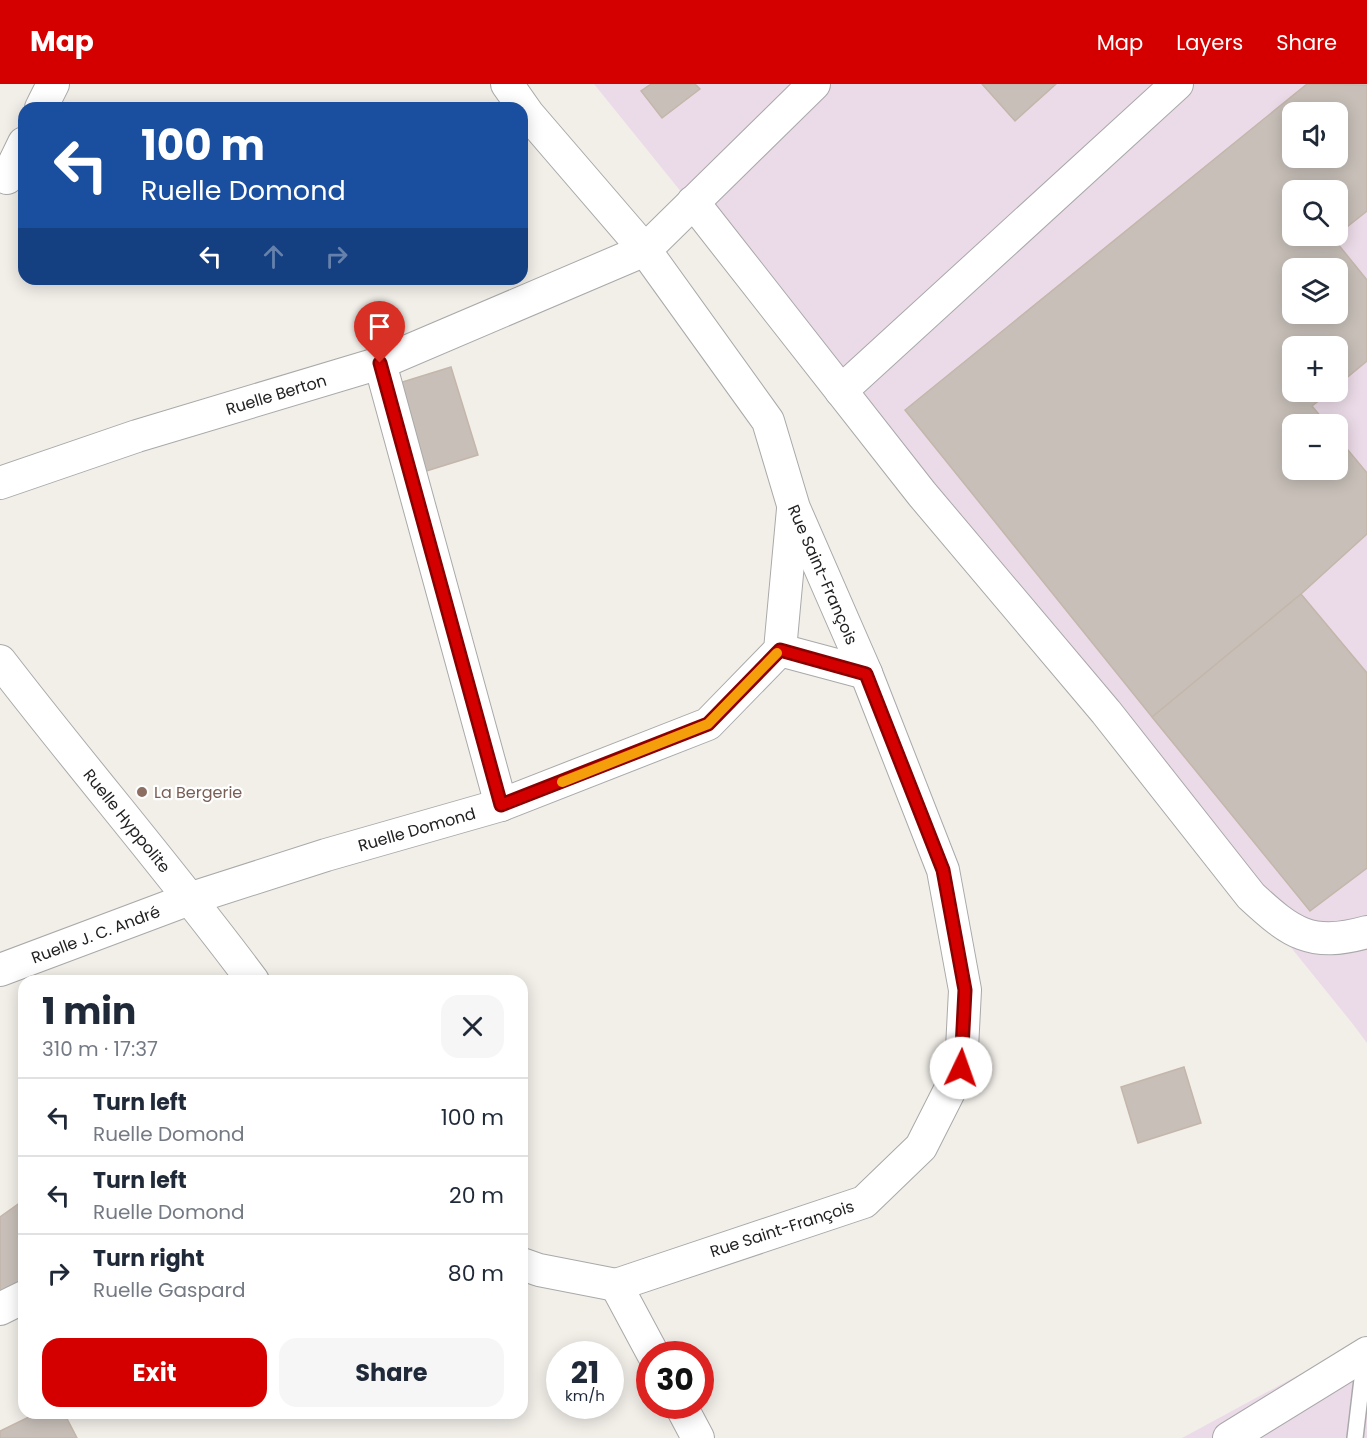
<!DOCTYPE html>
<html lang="en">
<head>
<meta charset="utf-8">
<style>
  :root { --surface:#fff; --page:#f6f6f7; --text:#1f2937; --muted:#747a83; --line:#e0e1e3; --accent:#d40000 }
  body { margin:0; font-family:Poppins,sans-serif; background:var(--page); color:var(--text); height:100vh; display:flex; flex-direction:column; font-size:22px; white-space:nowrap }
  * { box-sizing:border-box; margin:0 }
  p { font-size:20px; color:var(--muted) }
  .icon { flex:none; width:33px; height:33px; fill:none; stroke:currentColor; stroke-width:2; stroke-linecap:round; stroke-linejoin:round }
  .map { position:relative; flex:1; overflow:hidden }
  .drawer { position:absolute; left:18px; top:891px; width:510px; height:444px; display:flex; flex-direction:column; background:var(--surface); border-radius:18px; box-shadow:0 3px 15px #0003 }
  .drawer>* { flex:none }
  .top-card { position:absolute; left:18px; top:18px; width:510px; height:183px; border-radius:18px; box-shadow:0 3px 15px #0003; background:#1a4fa0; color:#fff; overflow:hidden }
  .tools { position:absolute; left:1282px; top:18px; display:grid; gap:12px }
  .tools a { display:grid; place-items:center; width:66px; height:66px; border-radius:12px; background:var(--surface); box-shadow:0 3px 15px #0003; font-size:30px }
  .speed { position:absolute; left:546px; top:1257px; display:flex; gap:12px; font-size:30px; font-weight:700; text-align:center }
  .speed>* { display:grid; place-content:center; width:78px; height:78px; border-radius:50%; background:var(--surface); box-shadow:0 3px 15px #0003; line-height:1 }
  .speed small { font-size:15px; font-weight:400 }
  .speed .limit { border:9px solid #d22; background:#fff; color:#111 }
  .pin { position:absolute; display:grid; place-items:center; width:51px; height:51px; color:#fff; margin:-62px -26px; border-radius:50% 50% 50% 0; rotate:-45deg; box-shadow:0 0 6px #0007 }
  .pin .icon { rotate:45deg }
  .me { position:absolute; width:66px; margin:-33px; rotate:3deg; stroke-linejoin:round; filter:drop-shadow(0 0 4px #0008) }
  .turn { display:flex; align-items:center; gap:21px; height:126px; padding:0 24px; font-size:27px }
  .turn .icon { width:78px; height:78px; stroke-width:2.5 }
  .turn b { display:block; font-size:42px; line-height:51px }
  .lanes { display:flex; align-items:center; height:57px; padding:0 24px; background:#0003; justify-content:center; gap:30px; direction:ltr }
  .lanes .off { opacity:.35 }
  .round { display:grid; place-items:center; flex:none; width:63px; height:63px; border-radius:18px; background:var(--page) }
  .overview { display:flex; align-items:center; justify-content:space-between; height:102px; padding:0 24px }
  h1 { font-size:36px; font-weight:700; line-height:45px }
  .primary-button { display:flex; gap:12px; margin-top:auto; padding:12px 24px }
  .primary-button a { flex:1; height:69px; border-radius:18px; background:var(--accent); color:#fff; font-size:24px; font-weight:700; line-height:69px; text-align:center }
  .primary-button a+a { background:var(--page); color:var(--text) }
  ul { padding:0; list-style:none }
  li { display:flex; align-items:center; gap:18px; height:78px; padding:0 24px; border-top:2px solid var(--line) }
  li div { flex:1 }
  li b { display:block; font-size:22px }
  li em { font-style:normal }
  header { display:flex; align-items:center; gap:36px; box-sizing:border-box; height:84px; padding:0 30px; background:var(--accent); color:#fff }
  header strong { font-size:28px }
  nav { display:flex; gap:33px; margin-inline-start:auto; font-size:21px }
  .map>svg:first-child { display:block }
  .industrial { fill:#ebdbe8; fill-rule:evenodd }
  .building { fill:#c7bfb8; stroke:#c4b6ab; stroke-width:1.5; fill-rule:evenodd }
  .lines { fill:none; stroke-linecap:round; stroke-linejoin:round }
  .lane-casing { stroke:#a9a9a9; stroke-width:18 }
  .street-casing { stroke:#a9a9a9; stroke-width:34 }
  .lane { stroke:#fff; stroke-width:15 }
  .street { stroke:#fff; stroke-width:32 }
  .route-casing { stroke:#8a0000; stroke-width:15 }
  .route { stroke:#d40000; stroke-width:10 }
  .slow { stroke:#f59e0b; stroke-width:10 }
  .education-dot { fill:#8d6e63; stroke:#fff; stroke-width:2 }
  .labels { text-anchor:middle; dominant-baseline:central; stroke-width:4.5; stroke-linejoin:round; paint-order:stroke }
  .street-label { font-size:16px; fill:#222; stroke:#fff }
  .education-label { font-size:16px; fill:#785e54; stroke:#fff; text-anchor:start }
</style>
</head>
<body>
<header>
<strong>Map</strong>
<nav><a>Map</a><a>Layers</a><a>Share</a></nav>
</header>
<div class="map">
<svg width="1367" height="1354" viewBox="0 0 1367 1354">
  <rect width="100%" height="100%" fill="#f2efe9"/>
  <path class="industrial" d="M594 0H1367V959L1352 939ZM1293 28H1338V74H1293ZM1293 106H1338V152H1293ZM1293 184H1338V230H1293ZM1293 262H1338V308H1293ZM1293 340H1338V386H1293Z
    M1367 1254V1354H1182Z"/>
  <path class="building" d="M651 0H695L700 5 662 34 641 7Z
    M982 0H1056L1015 37Z
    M1307 0 1367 1V127L1338 150V106H1293V152H1336L1333 154 1367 196V277L1338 301V262H1293V308H1330L1312 322 1327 340H1293V386H1338V354L1367 389V450L1301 510 1152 633 905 326ZM1293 28H1338V74H1293ZM1293 184H1338V230H1293Z
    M451 283 478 371 423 388 396 300Z
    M1301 510 1367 589V784L1310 827 1152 633Z
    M1184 983 1201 1039 1138 1059 1121 1003Z
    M24 1116V1196L0 1210V1133Z
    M37 1329H64L77 1354H0V1347Z"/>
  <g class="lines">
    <g class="lane-casing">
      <path id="lane" d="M1355 1354 1365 1270"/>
    </g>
    <g class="street-casing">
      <g id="street">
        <path id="s1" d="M507 0 528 30 645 166 768 337 794 424 866 589 943 786 965 906 961 984 921 1063 864 1118 616 1201"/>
        <path d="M41 24 53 0"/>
        <path d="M7 94 24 59"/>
        <path d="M693 118 922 410 1106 628 1251 812C1291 849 1311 864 1367 848"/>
        <path d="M380 279 501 721"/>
        <path d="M841 307 1177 0"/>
        <path id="s2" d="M0 399 137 352 380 279 645 166 814 0"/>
        <path d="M780 566 866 589"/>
        <path id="s3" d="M0 577C83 685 172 788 253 897"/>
        <path id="s4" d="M0 886 192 814 326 771 501 721 708 640 780 566 793 425"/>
        <path d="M522 1180 539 1186 616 1201"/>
        <path d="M616 1201 653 1270"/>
        <path d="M0 1225 24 1213"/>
        <path d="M681 1322 698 1354"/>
        <path d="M1229 1354 1367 1269"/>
      </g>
    </g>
    <use href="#lane" class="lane"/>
    <use href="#street" class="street"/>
  </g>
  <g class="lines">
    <g class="route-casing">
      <path id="route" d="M380 279 501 721 708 640 780 566 866 590 943 786 965 906 961 984"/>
    </g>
    <use href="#route" class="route"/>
    <path class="slow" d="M562 698 708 640 777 569"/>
  </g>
  <circle class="education-dot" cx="142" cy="708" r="6"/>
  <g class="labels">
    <g class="street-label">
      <text stroke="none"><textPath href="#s2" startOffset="290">Ruelle Berton</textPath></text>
      <text stroke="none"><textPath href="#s1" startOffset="590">Rue Saint-François</textPath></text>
      <text stroke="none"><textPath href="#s3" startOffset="204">Ruelle Hyppolite</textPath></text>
      <text stroke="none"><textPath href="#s4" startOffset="440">Ruelle Domond</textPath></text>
      <text stroke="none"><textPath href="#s4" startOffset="102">Ruelle J. C. André</textPath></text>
      <text transform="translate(782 1145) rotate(-18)">Rue Saint-François</text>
    </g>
    <g class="education-label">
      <text x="154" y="708">La Bergerie</text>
    </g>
  </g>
</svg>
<div class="tools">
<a><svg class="icon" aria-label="sound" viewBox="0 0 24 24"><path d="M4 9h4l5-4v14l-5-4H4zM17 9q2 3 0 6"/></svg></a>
<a><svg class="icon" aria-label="search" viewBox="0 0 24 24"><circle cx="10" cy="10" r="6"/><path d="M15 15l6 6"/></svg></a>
<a><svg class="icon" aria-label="layers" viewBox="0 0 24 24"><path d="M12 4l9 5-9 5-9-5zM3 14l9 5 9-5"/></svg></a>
<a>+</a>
<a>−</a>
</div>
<div class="speed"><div>21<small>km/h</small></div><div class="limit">30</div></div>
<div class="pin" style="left:380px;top:279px;background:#d93025"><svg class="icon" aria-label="arrive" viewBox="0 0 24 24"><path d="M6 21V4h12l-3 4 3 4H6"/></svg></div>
<svg class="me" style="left:961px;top:984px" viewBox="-20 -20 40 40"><circle r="19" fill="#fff"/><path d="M0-13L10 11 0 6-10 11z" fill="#d40000"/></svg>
<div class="top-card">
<div class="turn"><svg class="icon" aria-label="left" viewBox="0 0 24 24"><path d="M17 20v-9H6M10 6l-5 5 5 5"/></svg><div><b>100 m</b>Ruelle Domond</div></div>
<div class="lanes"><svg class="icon" aria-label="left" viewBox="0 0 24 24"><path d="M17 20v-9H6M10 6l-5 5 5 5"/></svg><svg class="icon off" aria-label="ahead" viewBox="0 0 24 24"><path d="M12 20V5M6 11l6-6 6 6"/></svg><svg class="icon off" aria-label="right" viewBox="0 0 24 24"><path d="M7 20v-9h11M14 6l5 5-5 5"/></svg></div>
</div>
<section class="drawer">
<div class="overview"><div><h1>1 min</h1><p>310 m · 17:37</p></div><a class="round"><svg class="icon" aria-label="close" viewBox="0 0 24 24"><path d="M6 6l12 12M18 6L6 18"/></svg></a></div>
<ul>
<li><svg class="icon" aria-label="left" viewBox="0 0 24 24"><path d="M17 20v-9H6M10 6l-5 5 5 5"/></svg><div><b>Turn left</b><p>Ruelle Domond</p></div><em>100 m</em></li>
<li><svg class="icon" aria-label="left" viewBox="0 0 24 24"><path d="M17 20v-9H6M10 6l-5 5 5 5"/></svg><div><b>Turn left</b><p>Ruelle Domond</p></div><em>20 m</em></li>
<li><svg class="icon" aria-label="right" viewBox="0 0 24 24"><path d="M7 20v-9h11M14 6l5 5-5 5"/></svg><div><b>Turn right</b><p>Ruelle Gaspard</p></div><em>80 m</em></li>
</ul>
<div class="primary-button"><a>Exit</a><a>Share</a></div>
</section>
</div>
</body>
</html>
